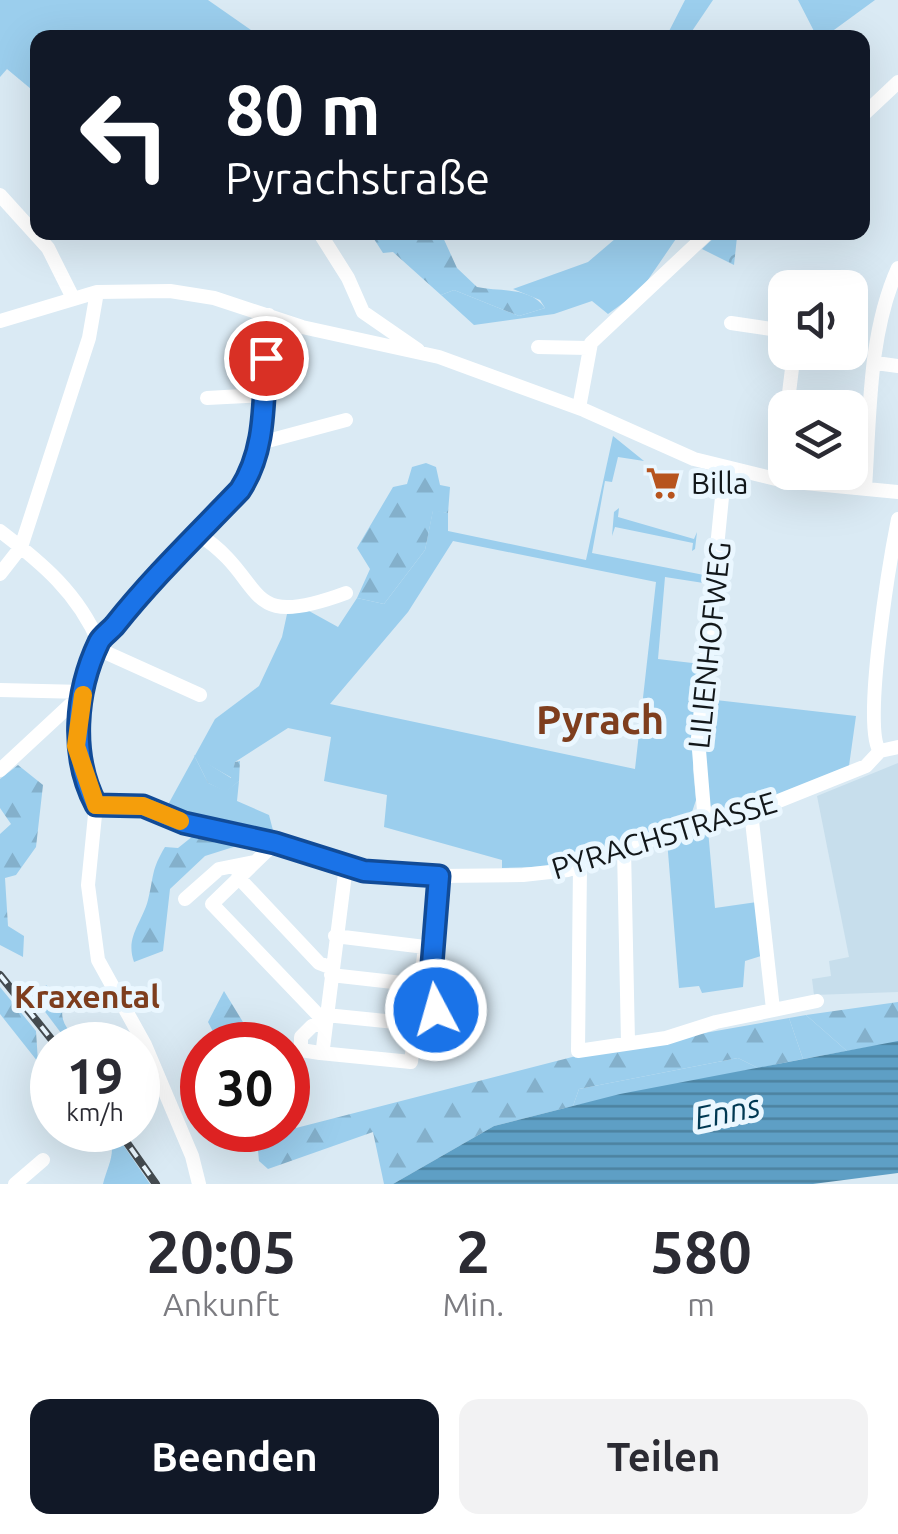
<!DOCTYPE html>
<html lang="de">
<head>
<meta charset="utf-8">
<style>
  :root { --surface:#fff; --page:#f2f2f3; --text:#2b2b33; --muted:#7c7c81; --accent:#111827 }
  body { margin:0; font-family:Ubuntu,sans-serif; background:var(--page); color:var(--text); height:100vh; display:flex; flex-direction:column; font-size:38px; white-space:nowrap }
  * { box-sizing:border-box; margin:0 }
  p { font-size:32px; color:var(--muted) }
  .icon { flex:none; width:55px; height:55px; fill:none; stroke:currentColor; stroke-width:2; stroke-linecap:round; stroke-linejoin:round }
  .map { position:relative; height:1184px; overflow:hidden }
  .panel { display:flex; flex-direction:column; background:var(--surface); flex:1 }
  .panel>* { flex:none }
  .top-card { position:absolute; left:30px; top:30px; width:840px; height:210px; border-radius:20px; box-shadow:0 10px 40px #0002; background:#111827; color:#fff; overflow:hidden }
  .fabs { position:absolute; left:768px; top:270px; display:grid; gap:20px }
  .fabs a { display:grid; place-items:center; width:100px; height:100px; border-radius:20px; background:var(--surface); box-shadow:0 10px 40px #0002; font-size:50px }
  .speed { position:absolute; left:30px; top:1022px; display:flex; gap:20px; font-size:50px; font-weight:700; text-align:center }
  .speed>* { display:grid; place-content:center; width:130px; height:130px; border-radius:50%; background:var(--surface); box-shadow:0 10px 40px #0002; line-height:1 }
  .speed small { font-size:25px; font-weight:400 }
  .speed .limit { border:15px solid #d22; background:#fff; color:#111 }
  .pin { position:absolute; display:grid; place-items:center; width:85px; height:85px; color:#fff; margin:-42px; border:5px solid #fff; border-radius:50%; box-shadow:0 2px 10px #0007 }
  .me { position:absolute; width:110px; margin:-55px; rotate:354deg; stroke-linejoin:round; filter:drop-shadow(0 0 8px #0008) }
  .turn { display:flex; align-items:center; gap:35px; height:210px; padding:0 30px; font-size:45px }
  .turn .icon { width:130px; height:130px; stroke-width:2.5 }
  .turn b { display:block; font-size:70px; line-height:85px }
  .eta { display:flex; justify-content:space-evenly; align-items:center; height:170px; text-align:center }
  .eta b { font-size:60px; font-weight:700; line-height:70px }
  .action { display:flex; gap:20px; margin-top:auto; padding:20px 30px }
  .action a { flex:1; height:115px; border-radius:20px; background:var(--accent); color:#fff; font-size:40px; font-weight:700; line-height:115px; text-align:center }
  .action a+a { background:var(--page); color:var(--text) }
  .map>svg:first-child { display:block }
  .built { fill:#c7deec }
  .green { fill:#9bceed; fill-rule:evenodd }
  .forest { fill:url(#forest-firs) }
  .park { fill:url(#park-crowns) }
  .water { fill:url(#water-rules) }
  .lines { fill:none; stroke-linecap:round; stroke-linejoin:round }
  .minor { stroke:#fff; stroke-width:14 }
  .rail-casing { stroke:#444b50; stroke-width:8 }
  .rail { stroke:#eaf7ff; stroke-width:4; stroke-dasharray:11; stroke-linecap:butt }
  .route-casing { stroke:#114b97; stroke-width:25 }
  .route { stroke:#1a73e8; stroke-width:18 }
  .slow { stroke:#f59e0b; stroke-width:18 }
  .labels { text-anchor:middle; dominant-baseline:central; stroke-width:10; stroke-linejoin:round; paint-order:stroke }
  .poi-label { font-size:30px; fill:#12171a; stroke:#eaf7ff; text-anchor:start }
  .street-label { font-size:30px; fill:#12171a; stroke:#eaf7ff }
  .neighbourhood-label { font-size:32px; font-weight:bold; fill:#7e3e1e; stroke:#eaf7ff }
  .water-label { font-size:32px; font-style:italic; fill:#003953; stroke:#eaf7ff }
  .district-label { font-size:40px; font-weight:bold; fill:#7e3e1e; stroke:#eaf7ff }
</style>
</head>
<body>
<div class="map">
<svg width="898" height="1184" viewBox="0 0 898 1184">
  <defs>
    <pattern id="forest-firs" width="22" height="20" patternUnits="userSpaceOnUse" patternTransform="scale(2.5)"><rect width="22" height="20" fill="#9bceed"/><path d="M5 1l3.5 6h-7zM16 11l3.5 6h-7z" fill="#84b0cb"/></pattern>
    <pattern id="park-crowns" width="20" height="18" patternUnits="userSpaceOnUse" patternTransform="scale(2.5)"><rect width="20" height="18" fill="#9bceed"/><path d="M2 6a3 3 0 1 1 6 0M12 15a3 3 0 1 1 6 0" fill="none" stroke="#84b0cb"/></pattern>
    <pattern id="water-rules" width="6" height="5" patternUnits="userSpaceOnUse" patternTransform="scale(2.5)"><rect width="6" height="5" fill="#5e9fc5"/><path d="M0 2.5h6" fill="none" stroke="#4c819f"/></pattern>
  </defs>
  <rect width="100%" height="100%" fill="#daeaf4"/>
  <path class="built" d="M898 763V992L814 995 812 979 831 976 829 961 849 957 817 796Z"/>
  <path class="green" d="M0 0H208L261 37 38 38 37 94 7 69 0 77Z
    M685 0H713L688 37H666Z
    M798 0H875L823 38 817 37Z
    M622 233H680L641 290 608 314 592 301 554 314 474 325 441 295 454 290 519 316 545 308 540 300 513 289 588 262Z
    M613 436 644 461 618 457 612 482 605 481 592 553 704 575 712 540 710 584 665 577 658 659 701 664 693 769 696 800 691 815 561 866 502 868V860L384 827 387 795 324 781 331 737 288 728 235 762 232 778 195 757 208 783 226 791 239 781 237 801 269 815 275 838 164 812 215 719 259 686 282 637 287 614 309 611 338 627 357 598 384 604 425 550 433 510 448 513V531L586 560ZM453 541 656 582 635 769 330 704 408 612Z
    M619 508 618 517 694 539 697 532 695 549 692 551 693 543 615 527 612 536 614 512Z
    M707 699 856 716 849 766 761 802 716 814C692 787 705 733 707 699Z
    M708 830 715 908 757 902 761 956 745 961 743 987 702 993 699 986 679 988 667 840Z
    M806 1015 847 1051 803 1059 789 1018Z
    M738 1058 758 1068 573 1106 579 1089Z
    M107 1130H113L150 1184H103C108 1164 118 1152 107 1130Z"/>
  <path class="forest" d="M380 233H441L457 268 477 287C499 292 530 286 545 308L519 316 454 290 441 295 393 252 383 253 374 239Z
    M426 463 436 467 440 485 450 487 448 513 433 511 425 550 384 604 357 598 370 569 357 548 393 487 407 484 412 467Z
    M194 755 231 778 235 762 240 761 239 781 226 792 208 783Z
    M18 765 43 785 36 847 16 875 5 878 8 926 24 936 23 957 0 945V834L11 824 0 808V779Z
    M198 832 246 843 205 856 170 889 163 951 134 962C125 937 142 923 148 900 154 876 151 870 165 847L178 848Z
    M46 985 52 991 77 987C53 1010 60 1027 85 1045H70L40 1005Z
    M0 987 36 1031 38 1062 0 1014Z
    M224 991 257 1045H220L208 1022Z
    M898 1002V1042L847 1051 806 1015Z
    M789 1018 803 1059 758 1068 738 1058 579 1089 573 1106 494 1126 393 1184H384L373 1132 268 1169 259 1161 256 1130H288V1106L296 1128 580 1055Z"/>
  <path class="park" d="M719 233 737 237 734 265 702 249Z"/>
  <path class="water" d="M898 1041V1173L813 1184H393L494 1126 620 1094Z"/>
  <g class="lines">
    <path class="minor" d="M862 116 898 82
      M0 195 48 248 73 298
      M319 232 348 278 363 312 418 350
      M0 321 97 292 170 291 214 298 302 327 439 357 584 410 694 459 784 481 898 492
      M731 323 785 331
      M538 347 588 348
      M794 352 789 393 806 402V408
      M876 363 898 366
      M207 398 263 395
      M579 408 591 343 709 232
      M260 443 346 420
      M865 488C870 416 868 334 898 268
      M0 531C42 563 78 593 99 643
      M198 534C270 580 238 633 346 593
      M0 574 21 547 89 338 97 292
      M98 649 200 695
      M0 690 84 692
      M880 751C861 730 891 554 898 519
      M0 770 83 693
      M96 805 143 806 184 823 275 843 365 871 439 876 523 875 568 870 684 828 751 812 866 766 880 751 898 747
      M751 812 773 1009
      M705 823 698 738 725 467
      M275 843 212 904 325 1022
      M624 849 628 1042
      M580 866 578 1051 666 1038 716 1022 817 1001
      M238 877 319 963 332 968
      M185 899 219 869 254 862
      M335 936 425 947
      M331 975 420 985
      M326 1015 415 1024
      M325 1022 312 1026 301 1037V1050L320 1053 323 1048 346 866
      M435 1040 438 981 432 964V943L439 876
      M320 1053 411 1062 425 947 432 943
      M15 1184 43 1160
      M199 1184 192 1156 145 1045 98 960 88 885 96 805 76 746 84 692 99 643 134 599 239 490C272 442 265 372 269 315"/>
    <g class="rail-casing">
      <path id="rail" d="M0 975 56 1045
        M118 1130 156 1184"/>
    </g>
    <use href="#rail" class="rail"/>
  </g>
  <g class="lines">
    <g class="route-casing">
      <path id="route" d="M266 358C263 404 266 450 240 490 197 535 153 577 115 625 110 631 102 636 99 642 75 692 70 756 96 805L143 806 184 823 275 843 364 871 439 876 432 964 438 981 436 1010"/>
    </g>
    <use href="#route" class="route"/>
    <path class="slow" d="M83 695 76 746 96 805 143 806 180 821"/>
  </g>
  <defs>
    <g id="supermarket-bare" transform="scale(2.7)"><path d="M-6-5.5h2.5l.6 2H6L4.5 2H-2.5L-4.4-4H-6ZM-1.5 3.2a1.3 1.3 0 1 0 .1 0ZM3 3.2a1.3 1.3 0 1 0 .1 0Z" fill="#b7541e" stroke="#eaf7ff" stroke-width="2.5" paint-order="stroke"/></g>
  </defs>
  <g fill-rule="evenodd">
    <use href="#supermarket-bare" x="663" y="483"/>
  </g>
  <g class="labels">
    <g class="poi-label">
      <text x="691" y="483">Billa</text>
    </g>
    <g class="street-label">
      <text transform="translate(709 645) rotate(-84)">LILIENHOFWEG</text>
      <text transform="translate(664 835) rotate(-17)">PYRACHSTRASSE</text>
    </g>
    <g class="neighbourhood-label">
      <text x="87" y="996">Kraxental</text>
    </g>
    <g class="water-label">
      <text transform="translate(727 1111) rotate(-12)">Enns</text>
    </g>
    <g class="district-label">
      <text x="600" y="719">Pyrach</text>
    </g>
  </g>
</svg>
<div class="fabs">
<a><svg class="icon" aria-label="sound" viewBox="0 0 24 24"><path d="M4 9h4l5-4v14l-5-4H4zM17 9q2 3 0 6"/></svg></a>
<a><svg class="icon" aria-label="layers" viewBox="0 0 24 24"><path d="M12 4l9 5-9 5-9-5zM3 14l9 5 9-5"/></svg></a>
</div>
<div class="speed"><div>19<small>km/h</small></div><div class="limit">30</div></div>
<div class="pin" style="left:266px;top:358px;background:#d93025"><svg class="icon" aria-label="arrive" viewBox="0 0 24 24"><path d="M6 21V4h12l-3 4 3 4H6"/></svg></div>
<svg class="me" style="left:436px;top:1010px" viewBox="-20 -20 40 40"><circle r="17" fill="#1a73e8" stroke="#fff" stroke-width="3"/><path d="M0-11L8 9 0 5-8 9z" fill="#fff"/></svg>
<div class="top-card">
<div class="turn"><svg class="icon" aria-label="left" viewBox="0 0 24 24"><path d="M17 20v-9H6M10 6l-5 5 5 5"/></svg><div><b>80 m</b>Pyrachstraße</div></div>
</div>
</div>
<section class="panel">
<div class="eta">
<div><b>20:05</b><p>Ankunft</p></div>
<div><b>2</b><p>Min.</p></div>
<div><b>580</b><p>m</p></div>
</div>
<div class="action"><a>Beenden</a><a>Teilen</a></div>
</section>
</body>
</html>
